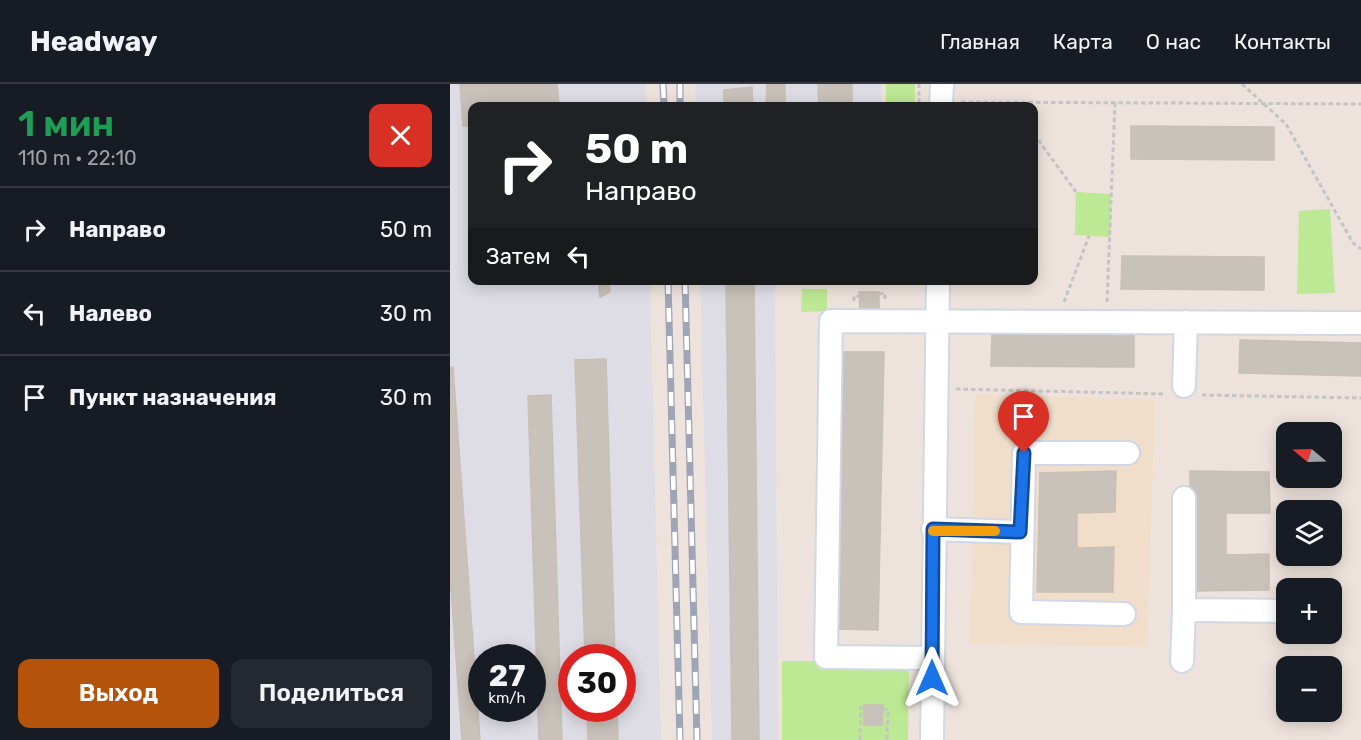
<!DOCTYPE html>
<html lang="ru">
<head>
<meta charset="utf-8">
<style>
  :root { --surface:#171b24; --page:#242831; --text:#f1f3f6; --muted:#9ea1a6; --line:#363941; --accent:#b45309 }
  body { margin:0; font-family:Rubik,sans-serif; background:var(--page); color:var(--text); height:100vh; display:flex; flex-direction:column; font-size:22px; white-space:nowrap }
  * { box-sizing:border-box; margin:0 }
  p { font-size:20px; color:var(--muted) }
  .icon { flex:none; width:33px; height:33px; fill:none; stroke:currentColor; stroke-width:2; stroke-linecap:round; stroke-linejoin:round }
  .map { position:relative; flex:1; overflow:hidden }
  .details { display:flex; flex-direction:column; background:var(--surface); width:450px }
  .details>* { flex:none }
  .hud { position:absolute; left:18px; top:18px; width:570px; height:183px; border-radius:12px; box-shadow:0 3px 15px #0003; background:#202124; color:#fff; overflow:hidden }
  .needle { width:39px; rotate:289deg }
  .buttons { position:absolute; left:826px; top:338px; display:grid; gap:12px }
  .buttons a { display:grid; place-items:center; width:66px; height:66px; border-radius:12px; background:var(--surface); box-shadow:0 3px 15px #0003; font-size:30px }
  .speed { position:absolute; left:18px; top:560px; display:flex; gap:12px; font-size:30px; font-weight:700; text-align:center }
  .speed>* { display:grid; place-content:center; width:78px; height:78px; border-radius:50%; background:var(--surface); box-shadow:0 3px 15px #0003; line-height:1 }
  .speed small { font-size:15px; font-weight:400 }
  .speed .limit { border:9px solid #d22; background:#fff; color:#111 }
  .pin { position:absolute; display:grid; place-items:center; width:51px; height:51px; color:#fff; margin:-62px -26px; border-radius:50% 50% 50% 0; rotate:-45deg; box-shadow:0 0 6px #0007 }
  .pin .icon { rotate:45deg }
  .me { position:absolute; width:66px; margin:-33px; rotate:0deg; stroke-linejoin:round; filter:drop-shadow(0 0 4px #0008) }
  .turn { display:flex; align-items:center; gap:21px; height:126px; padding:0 18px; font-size:27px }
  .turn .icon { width:78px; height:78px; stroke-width:2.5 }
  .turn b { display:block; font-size:42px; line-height:51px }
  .then { display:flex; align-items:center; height:57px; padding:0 18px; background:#0003; gap:12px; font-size:22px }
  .round { display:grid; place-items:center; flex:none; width:63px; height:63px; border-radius:12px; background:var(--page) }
  .overview { display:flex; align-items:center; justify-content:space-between; height:102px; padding:0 18px }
  h1 { font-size:36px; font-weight:600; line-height:45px; color:#1e9e55 }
  .button { display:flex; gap:12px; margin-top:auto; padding:12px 18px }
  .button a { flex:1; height:69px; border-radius:12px; background:var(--accent); color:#fff; font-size:24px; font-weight:600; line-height:69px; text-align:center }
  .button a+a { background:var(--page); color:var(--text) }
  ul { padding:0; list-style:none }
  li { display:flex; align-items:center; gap:18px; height:84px; padding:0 18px; border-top:2px solid var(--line) }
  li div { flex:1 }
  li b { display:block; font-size:22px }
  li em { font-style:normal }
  header { display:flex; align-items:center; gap:36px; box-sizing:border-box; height:84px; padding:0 30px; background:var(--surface); border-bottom:2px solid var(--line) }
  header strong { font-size:28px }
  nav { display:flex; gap:33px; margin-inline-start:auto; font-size:21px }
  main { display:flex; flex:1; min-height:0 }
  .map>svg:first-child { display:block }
  .industrial { fill:#dedde6; fill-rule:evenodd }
  .education { fill:#f0deca }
  .green { fill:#bde894 }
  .building { fill:#c9c2ba; stroke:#c9bfb5; stroke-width:1.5 }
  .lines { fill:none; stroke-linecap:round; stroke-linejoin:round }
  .minor-casing { stroke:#d1d7e4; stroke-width:26 }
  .path { stroke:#c4c4c4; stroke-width:3; stroke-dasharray:4.5 3; stroke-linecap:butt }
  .minor { stroke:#fff; stroke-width:22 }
  .rail-casing { stroke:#9ea5b6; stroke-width:7 }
  .rail { stroke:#fff; stroke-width:4.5; stroke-dasharray:14; stroke-linecap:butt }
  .route-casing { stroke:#114b97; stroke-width:15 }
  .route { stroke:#1a73e8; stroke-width:10 }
  .slow { stroke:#f59e0b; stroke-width:10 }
</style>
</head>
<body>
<header>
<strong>Headway</strong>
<nav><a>Главная</a><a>Карта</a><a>О нас</a><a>Контакты</a></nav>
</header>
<main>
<section class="details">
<div class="overview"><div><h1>1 мин</h1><p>110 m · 22:10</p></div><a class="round" style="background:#d93025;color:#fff"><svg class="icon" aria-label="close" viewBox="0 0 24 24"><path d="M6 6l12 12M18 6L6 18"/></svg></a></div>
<ul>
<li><svg class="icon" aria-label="right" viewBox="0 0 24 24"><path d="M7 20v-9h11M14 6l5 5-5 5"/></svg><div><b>Направо</b></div><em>50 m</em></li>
<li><svg class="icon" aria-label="left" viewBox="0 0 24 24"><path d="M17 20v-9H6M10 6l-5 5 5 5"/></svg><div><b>Налево</b></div><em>30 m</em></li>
<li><svg class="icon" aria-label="arrive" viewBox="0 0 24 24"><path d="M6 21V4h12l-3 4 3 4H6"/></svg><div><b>Пункт назначения</b></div><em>30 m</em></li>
</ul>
<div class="button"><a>Выход</a><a>Поделиться</a></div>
</section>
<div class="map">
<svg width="911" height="656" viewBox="0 0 911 656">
  <rect width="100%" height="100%" fill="#eee3dc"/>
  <path class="industrial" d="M0 0H196V22H22V196L200 197 211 656H0ZM32 573H82V624H32ZM122 573H172V624H122Z
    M245 0H431V22H246Z
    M250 197H325L328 656H262Z"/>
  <path class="education" d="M525 310 705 316 697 563 520 560Z"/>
  <path class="green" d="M436 0H465V22H436Z
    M626 108 661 110 660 153 625 151Z
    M880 125 885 209 847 210 849 127Z
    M352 205H377V227L351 228Z
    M332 577H459L458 656H332Z"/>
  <path class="building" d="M10 0H107L109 22H22V42H13Z
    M317 0H335V22H316Z
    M368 0H402V22H369Z
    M302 3 303 22H274V6Z
    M681 42 824 43V76L681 75Z
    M672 172 814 173V206L671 205Z
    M148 196H159L160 208 150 213Z
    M276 196H304L309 656H282Z
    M409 208H429V228H410Z
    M542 249 684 250V283L541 282Z
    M790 256 911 259V292L789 289Z
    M394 268H434L428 546 388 545Z
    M156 275 165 573H135L125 276Z
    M3 283 30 656H12L0 491V284Z
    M101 311 112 656H89L78 312Z
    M666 387 665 428 627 429V464L664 463 663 508H587L590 389Z
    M740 387 819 388 820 429H776V471L819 470V506L740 507Z
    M414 621H433L432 641H414Z
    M137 624H167L168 656H138Z"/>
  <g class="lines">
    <g class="minor-casing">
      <path id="minor" d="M491 22 492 0
        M734 302 736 238
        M483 445 570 448
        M734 526V414
        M674 530 571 528 574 369H678
        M482 574 376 573 381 237 911 239
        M732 577 734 526 836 527
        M482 656 488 196"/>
    </g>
    <path class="path" d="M792 0 836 40 903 159 911 165
      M511 18 911 20
      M469 19V0
      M584 50 626 108
      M429 210 435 209V217
      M404 217V212H409
      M614 218 639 152
      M657 218 665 18
      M506 305 716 310
      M752 311 911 314
      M433 625 438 626 437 656
      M410 656 411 623 414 621"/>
    <use href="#minor" class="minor"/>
    <g class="rail-casing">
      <path id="rail" d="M213 0 214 22
        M230 0V22
        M218 196 230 656
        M235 196 247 656"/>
    </g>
    <use href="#rail" class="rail"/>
  </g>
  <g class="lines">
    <g class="route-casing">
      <path id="route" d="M482 594 483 445 570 448 574 369"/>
    </g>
    <use href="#route" class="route"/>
    <path class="slow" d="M483 447H545"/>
  </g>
</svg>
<div class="buttons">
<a><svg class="needle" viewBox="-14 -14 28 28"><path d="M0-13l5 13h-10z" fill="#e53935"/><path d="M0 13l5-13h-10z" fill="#9ea1a6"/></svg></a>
<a><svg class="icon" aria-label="layers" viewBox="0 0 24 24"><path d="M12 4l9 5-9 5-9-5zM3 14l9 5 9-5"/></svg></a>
<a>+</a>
<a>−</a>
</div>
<div class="speed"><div>27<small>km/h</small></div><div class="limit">30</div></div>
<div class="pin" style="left:574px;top:369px;background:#d93025"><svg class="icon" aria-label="arrive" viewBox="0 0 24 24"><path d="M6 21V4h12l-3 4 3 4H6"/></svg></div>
<svg class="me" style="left:482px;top:594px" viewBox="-20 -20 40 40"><path d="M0-17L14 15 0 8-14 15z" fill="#1a73e8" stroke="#fff" stroke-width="4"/></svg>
<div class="hud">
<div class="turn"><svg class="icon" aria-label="right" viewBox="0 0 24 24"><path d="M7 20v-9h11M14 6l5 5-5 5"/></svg><div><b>50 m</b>Направо</div></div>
<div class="then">Затем<svg class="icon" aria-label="left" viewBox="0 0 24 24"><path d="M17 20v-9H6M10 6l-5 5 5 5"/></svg></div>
</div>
</div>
</main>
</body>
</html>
